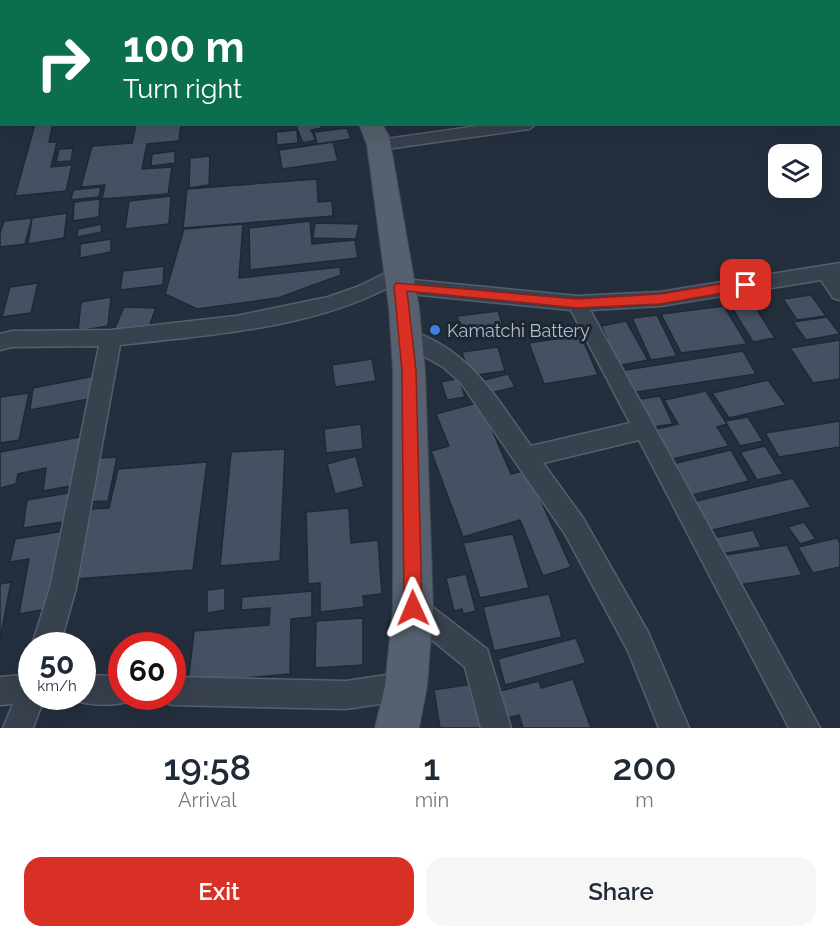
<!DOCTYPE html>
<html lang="en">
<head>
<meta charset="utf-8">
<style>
  :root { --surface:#fff; --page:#f6f6f7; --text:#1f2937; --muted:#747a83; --accent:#d93025 }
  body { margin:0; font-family:Raleway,sans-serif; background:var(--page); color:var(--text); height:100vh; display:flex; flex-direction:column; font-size:22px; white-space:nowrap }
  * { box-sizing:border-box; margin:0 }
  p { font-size:20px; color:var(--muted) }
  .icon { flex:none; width:33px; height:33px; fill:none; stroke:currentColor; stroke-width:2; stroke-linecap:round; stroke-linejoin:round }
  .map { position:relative; height:728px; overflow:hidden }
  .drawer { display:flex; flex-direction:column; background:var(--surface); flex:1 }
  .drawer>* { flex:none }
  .banner { position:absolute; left:0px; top:0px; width:840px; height:126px; box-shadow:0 6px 24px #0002; background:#0b6e4f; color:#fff; overflow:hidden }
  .controls { position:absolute; left:768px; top:144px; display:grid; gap:12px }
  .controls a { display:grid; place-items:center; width:54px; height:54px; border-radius:12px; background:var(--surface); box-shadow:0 6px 24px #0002; font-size:30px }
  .speed { position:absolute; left:18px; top:632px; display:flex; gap:12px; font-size:30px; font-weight:700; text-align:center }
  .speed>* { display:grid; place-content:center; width:78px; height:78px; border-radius:50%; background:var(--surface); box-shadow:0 6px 24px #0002; line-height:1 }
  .speed small { font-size:15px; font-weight:400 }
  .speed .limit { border:9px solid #d22; background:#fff; color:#111 }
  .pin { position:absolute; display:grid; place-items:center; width:51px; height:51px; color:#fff; margin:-26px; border-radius:12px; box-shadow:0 3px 9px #0006 }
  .me { position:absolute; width:66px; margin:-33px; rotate:359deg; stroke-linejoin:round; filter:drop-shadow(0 0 4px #0008) }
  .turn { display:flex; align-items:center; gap:21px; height:126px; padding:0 24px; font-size:27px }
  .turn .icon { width:78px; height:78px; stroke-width:2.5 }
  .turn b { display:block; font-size:42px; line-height:51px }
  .eta { display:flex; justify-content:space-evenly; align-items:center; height:102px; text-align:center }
  .eta b { font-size:36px; font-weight:600; line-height:42px }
  .cta { display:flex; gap:12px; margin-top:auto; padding:12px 24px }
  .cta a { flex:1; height:69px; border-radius:18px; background:var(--accent); color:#fff; font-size:24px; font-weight:600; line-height:69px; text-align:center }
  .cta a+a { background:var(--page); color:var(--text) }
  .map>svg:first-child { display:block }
  .building { fill:#455162; stroke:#1f2835; stroke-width:1.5 }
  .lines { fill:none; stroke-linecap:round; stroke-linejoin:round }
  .service-casing { stroke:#565f6c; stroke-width:4 }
  .minor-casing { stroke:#565f6c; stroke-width:3 }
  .primary-casing { stroke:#414a57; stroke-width:2 }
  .service { fill:#38414e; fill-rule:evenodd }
  .minor { fill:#38414e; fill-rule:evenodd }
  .primary { fill:#56606e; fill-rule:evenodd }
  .route { fill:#d93025; stroke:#8d1f18; stroke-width:1.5 }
  .shop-dot { fill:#3f7fe0; stroke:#1d2633; stroke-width:2 }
  .labels { text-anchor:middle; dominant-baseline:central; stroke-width:6; stroke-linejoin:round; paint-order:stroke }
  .poi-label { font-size:18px; fill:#b4bcc9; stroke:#1d2633; text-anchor:start }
</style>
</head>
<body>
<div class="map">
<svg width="840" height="728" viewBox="0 0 840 728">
  <rect width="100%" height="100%" fill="#242f3e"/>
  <path class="building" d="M35 124H53L49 142H57L51 167 72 165 66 191 15 196Z
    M181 124 179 141 147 144 142 169 172 167 168 194 102 199 105 185 81 187 92 146 132 143 136 125Z
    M305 124H320L322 128 311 130 316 140 303 143 296 126Z
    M347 128 351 139 317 144 314 132Z
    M297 130 298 143 277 145 276 132Z
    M333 142 338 161 282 169 279 150Z
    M73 148 71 161 56 162 59 149Z
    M175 151V163L151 166 152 154Z
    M210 156 209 185 189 188 190 158Z
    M317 179 318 202 332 201 333 216 183 228 187 189Z
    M101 187 99 197 71 200 73 190Z
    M171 196 169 224 125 229 129 201Z
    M100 199 99 217 73 221 74 202Z
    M67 213 64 238 28 244 32 218Z
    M32 218 25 244 0 247V233L4 221Z
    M310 221 312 244 355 240 358 258 250 270 249 228Z
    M315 223 359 224 356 239 313 238Z
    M101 224 102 232 77 237 78 229Z
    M243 224 239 278 340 267 341 275 278 298 197 309 165 294 184 229Z
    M111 239V252L80 258V244Z
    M164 266 163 285 120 290 123 271Z
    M38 283 31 313 2 317 10 287Z
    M811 295 826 316 797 320 783 299Z
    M111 297 108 326 78 331 81 302Z
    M749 297 775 338 753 342 727 300Z
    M724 306 747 344 681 353 661 314Z
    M124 307 156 308 147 332 114 330Z
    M498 311 506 335 464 341 457 316Z
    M657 315 677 356 651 360 632 318Z
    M827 317 840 334 806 340 793 322Z
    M626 321 648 360 617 366 603 339 607 338 601 326Z
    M581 335 598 375 544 384 529 343Z
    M840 340V379L813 383 790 348Z
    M498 347 505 371 469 376 462 352Z
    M743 351 756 374 630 393 620 371Z
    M372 359 376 381 335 387 332 365Z
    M508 374 515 387 490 393 484 380Z
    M94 376V398L30 410 33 388Z
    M459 378 465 397 447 400 441 382Z
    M768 380 786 405 729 418 712 393Z
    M706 391 727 424 717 427 729 446 664 461 648 431 678 424 664 400Z
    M29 393 19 440 0 443V397Z
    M660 396 673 424 646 428 634 400Z
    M480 402 511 474 527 470 571 567 543 576 520 520 463 537 431 451 449 446 436 414Z
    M748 417 763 441 740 446 725 421Z
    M840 421V447L779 457 765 433Z
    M361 424 363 449 326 453 324 429Z
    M85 436 81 484 43 491 46 468 18 474 16 484 0 488V452Z
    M765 446 783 474 757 480 740 452Z
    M285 449 280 561 220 566 231 452Z
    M731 450 749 481 684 497 668 465Z
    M356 456 364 487 335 494 327 464Z
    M117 457 108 501 88 502 99 458Z
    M207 462 193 570 75 579 91 509 109 508 118 469Z
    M793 478 811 507 708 531 692 502Z
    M74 492 70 521 23 528 27 500Z
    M349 508 351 543 378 540 382 594 363 596 364 607 320 612V583L308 584 306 512Z
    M804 522 816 539 800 544 788 527Z
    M753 530 761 547 721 554 713 538Z
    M64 531 53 608 19 614 29 559 10 562 15 539Z
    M513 534 529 588 480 598 463 543Z
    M837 538 840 543V567L813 573 798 547Z
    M787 545 802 575 738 585 725 555Z
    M466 574 476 611 463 614 462 609 454 611 446 578Z
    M11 582 0 640V584Z
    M225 588V610L207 613V590Z
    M312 591V617L291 619 290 674 188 683 194 631 269 625 270 608 241 610 242 597Z
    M549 594 562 637 494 651 483 607Z
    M363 618V665L315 668 316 621Z
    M576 638 586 663 505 685 498 659Z
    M573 679 591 728H523L519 715 508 718 500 691 539 681 541 688Z
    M478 683 487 728H440L434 690Z"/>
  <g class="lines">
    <g class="service-casing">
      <path id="service" d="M471 0H477L478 2H472Z"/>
    </g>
    <g class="minor-casing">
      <path id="minor" d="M5 0H17V2H5Z
        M272 0H299L271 2Z
        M581 0H593L594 2H582Z
        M735 0H747L748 2H736Z
        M0 18H2V26H0Z
        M838 91H840V99H838Z
        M492 124H536L529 129 379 150 371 145 379 140Z
        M840 263V300L833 298 821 280 660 306 590 310 820 728H789L639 440 543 463 583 518 648 632 689 728H659L628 651 565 534 461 383 443 367 399 342 396 337 399 332 406 329C470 349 494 395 531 446L630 423 571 310 400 293 393 291 391 286C312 329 207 335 120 345L76 588 60 645H32L50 588 99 346 12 347 0 350V334L12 331 111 330 236 316 328 297 357 287 398 267 405 269 407 274 403 279 577 296 660 292Z
        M413 595 422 599 487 649 511 728H481L465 667 404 617 400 608 404 599Z
        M406 672 416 676 420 686 416 696 406 700 346 709 172 705 162 701 160 696H172V677L346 681Z
        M32 674V696H45L33 728H3L13 704 0 705V677Z
        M82 675 122 676V696H134L132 700C115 707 89 706 72 699L71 696H82Z"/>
    </g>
    <g class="primary-casing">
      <path id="primary" d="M305 0H323V2H305Z
        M359 124H382L389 136 419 308 425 371 433 608 427 686 419 728H375L385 686 393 608V371L389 308 367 145Z"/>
    </g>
    <use href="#service" class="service"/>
    <use href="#minor" class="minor"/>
    <use href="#primary" class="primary"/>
  </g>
  <path class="route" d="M746 280 752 285 751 288 660 304 577 308 407 291 416 371 422 608 419 615 413 617 407 615 404 608 402 371 394 286 396 283 577 299 660 294Z"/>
  <circle class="shop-dot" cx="435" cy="330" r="6"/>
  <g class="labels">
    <g class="poi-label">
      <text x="447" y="330">Kamatchi Battery</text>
    </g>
  </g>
</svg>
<div class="controls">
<a><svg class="icon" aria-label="layers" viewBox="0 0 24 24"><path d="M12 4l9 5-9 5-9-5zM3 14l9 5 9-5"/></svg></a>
</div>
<div class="speed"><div>50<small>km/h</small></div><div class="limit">60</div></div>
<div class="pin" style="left:746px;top:285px;background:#d93025"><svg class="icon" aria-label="arrive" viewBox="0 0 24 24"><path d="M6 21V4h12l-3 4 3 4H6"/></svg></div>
<svg class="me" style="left:413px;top:608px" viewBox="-20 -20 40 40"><path d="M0-17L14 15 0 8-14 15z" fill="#d93025" stroke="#fff" stroke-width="4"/></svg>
<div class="banner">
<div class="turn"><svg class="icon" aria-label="right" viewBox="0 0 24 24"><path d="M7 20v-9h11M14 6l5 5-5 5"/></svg><div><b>100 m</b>Turn right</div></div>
</div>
</div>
<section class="drawer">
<div class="eta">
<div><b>19:58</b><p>Arrival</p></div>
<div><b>1</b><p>min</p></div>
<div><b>200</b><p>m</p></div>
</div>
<div class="cta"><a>Exit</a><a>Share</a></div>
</section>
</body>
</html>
